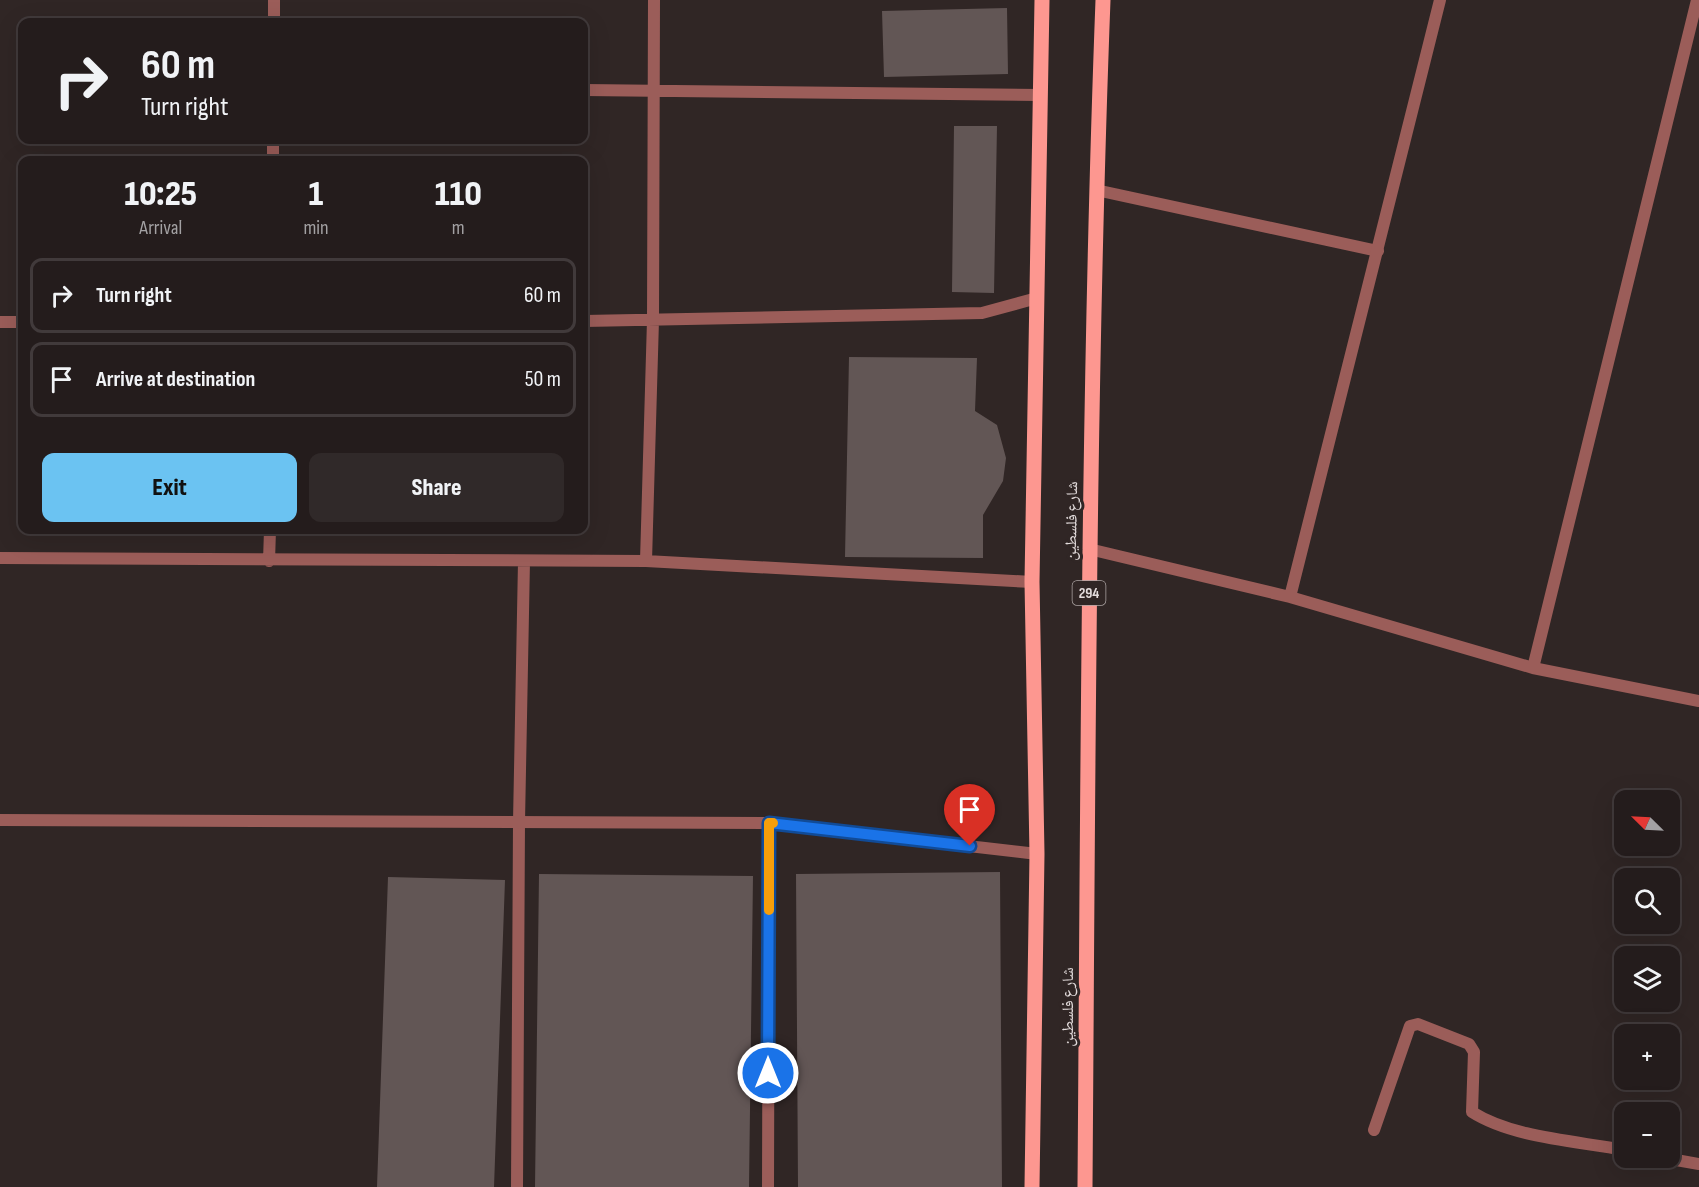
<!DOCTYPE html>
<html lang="en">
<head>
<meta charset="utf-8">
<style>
  :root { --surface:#241c1c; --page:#302929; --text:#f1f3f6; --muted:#a3a1a3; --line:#413a3b; --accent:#6bc3f2 }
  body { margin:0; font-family:"Sofia Sans Condensed","Noto Naskh Arabic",sans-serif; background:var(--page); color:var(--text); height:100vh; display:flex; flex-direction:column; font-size:22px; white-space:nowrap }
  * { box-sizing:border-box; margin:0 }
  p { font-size:20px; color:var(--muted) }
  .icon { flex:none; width:33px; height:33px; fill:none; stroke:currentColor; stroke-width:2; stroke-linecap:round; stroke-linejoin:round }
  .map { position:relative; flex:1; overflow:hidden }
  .side { position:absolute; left:18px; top:156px; width:570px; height:378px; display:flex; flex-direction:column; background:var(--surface); border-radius:12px; box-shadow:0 6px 24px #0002,0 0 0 2px var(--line) }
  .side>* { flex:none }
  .top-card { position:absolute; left:18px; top:18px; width:570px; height:126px; border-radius:12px; box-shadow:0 6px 24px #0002,0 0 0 2px var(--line); background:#241c1c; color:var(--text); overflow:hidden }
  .needle { width:39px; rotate:294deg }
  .buttons { position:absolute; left:1614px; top:790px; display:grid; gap:12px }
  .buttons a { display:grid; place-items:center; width:66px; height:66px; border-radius:12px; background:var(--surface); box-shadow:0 6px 24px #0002,0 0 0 2px var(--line); font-size:30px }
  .pin { position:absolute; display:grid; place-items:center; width:51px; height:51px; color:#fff; margin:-62px -26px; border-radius:50% 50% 50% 0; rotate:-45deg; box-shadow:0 0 6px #0007 }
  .pin .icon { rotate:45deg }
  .me { position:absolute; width:66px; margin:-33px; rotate:0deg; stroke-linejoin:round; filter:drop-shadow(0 0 4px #0008) }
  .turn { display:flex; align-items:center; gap:21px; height:126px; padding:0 24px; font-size:27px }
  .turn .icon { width:78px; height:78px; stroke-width:2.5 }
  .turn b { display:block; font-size:42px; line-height:51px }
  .eta { display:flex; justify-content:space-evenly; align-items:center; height:102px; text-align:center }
  .eta b { font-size:36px; font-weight:800; line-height:42px }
  .primary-button { display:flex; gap:12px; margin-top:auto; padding:12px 24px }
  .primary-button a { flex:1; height:69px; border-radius:12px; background:var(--accent); color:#111; font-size:24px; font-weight:800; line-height:69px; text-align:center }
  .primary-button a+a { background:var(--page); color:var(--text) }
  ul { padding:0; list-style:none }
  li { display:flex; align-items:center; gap:18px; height:75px; margin:0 12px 9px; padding:0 12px; border:3px solid var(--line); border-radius:12px }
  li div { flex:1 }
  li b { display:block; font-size:22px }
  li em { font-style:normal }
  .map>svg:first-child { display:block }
  .building { fill:#625655 }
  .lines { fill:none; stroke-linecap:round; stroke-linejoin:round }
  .lane { stroke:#9b5d59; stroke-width:12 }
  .street { stroke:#9b5d59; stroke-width:12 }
  .primary { stroke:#fd9790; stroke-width:15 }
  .route-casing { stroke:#114b97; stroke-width:15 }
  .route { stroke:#1a73e8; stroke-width:10 }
  .slow { stroke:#f59e0b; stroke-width:10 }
  .labels { text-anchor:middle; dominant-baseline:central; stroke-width:6; stroke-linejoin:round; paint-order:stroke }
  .shield { fill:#302625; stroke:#ada5a4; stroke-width:1.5 }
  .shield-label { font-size:15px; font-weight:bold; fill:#e2dbdb }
  .street-label { font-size:16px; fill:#e2dbdb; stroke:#302625 }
</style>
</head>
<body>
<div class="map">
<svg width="1699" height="1187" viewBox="0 0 1699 1187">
  <rect width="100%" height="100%" fill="#302625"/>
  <path class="building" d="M1007 8 1008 74 884 77 882 11Z
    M954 126H997L994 293 952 292Z
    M849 357 977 358 975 411 997 425 1006 458 1003 481 983 515V558L845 557Z
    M1000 872 1002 1187H798L796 874Z
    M539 874 753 876 749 1187H535Z
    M388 877 505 880 494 1187H377Z"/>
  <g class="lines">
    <path class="lane" d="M1096 190 1378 251
      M517 1187 519 822
      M768 1187 769 823"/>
    <path class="street" d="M274 22V0
      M584 90 1040 95
      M273 160V140
      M584 321 982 313 1037 298
      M0 322H22
      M1089 549 1290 597 1533 668 1699 701
      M0 558 646 561 1032 582
      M269 561 270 530
      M646 561 653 320 654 0
      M1290 597 1440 0
      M1533 668 1697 0
      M0 820 769 823 1037 854
      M519 822 524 561
      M1374 1130 1410 1026 1418 1024 1469 1044 1474 1052 1472 1112C1513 1138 1577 1141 1624 1150
      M1665 1158 1699 1164"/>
    <path class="primary" d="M1032 1187 1037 854 1032 582 1042 0
      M1085 1187C1088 791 1088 396 1103 0"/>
  </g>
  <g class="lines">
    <g class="route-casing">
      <path id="route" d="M768 1073 769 823 970 846"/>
    </g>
    <use href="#route" class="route"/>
    <path class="slow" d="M769 910V823H773"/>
  </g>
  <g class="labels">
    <rect class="shield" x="1072.5" y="581" width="33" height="24" rx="4.5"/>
    <g class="shield-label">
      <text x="1089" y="593">294</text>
    </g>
    <g class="street-label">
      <text transform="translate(1072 521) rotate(-89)">شارع فلسطين</text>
      <text transform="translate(1068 1007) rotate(-90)">شارع فلسطين</text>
    </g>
  </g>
</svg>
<div class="buttons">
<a><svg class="needle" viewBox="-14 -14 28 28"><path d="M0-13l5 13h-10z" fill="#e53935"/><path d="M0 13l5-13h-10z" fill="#a3a1a3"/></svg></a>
<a><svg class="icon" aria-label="search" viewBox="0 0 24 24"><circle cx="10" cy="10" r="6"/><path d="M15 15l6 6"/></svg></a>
<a><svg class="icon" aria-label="layers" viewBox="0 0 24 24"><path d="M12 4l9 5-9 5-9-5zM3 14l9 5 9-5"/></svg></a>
<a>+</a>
<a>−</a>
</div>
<div class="pin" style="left:970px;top:846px;background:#d93025"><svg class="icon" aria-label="arrive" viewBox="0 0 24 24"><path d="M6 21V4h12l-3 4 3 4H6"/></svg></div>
<svg class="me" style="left:768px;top:1073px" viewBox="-20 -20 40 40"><circle r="17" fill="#1a73e8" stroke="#fff" stroke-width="3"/><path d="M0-11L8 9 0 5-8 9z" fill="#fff"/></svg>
<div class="top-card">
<div class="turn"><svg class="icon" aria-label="right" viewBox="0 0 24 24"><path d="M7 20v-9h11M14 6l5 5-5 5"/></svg><div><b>60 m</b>Turn right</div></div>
</div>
<section class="side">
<div class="eta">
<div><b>10:25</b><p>Arrival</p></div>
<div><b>1</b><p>min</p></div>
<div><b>110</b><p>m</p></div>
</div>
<ul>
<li><svg class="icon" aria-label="right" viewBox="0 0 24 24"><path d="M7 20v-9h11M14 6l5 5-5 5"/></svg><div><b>Turn right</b></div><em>60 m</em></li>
<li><svg class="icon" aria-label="arrive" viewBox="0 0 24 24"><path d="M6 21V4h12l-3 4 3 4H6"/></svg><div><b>Arrive at destination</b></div><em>50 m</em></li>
</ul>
<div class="primary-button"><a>Exit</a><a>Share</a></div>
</section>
</div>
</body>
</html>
